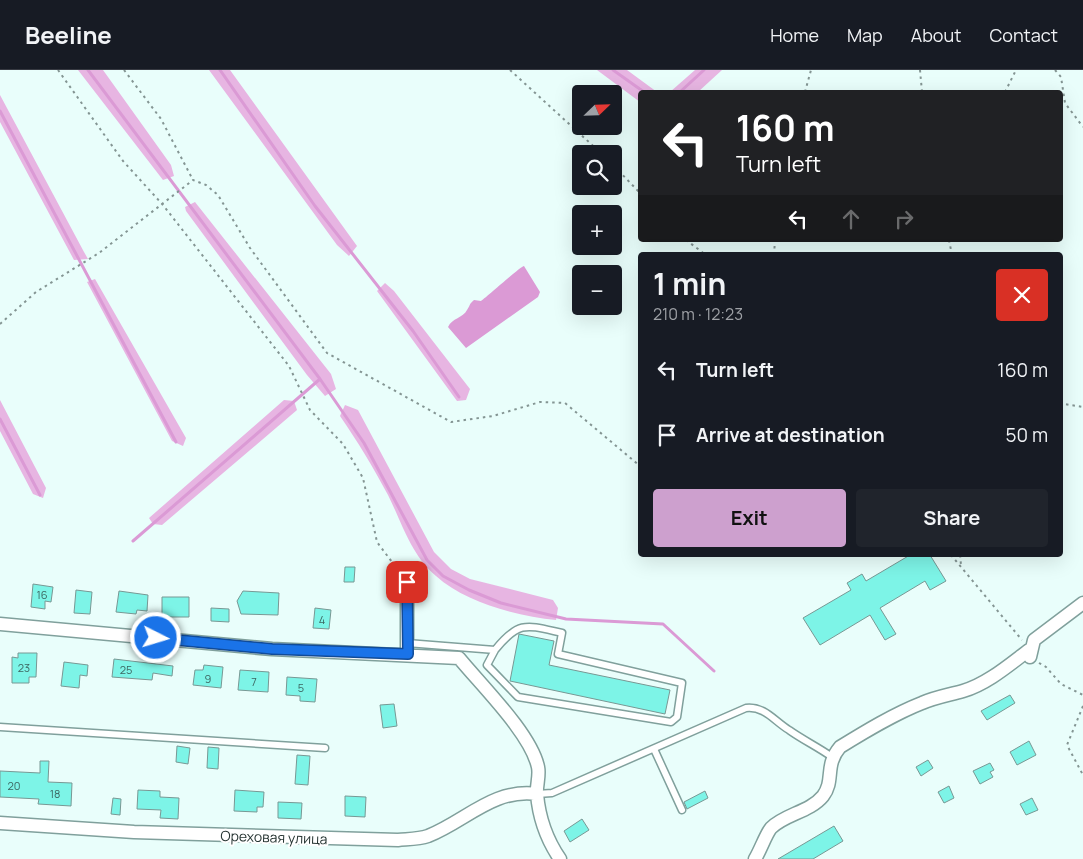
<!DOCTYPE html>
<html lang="en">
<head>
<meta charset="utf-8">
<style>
  :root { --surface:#171b24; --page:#20242c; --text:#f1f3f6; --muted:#9ea1a6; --line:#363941; --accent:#cda0ce }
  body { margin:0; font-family:Manrope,sans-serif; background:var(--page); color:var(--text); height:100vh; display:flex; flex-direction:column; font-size:19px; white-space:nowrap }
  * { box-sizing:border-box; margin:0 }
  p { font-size:16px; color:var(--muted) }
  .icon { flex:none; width:28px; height:28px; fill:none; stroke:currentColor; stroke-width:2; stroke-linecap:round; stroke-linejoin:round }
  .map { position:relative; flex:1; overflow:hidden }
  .side { position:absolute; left:638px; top:182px; width:425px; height:305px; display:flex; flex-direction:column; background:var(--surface); border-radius:5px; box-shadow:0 5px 20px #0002 }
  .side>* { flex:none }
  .guide { position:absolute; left:638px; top:20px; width:425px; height:152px; border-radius:5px; box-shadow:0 5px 20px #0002; background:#202124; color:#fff; overflow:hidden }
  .needle { width:32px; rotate:67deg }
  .controls { position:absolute; left:572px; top:15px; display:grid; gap:10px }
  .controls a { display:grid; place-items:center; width:50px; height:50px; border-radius:5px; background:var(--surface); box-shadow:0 5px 20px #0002; font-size:25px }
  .pin { position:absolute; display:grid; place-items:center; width:42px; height:42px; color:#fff; margin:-21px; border-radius:10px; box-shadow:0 2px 8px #0006 }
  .me { position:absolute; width:55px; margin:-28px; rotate:95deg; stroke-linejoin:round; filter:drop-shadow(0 0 4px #0008) }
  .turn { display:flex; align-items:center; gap:18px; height:105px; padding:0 15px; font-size:22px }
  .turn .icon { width:65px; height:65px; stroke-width:2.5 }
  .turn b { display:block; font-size:35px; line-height:42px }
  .lanes { display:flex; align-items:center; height:48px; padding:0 15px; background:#0003; justify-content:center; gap:25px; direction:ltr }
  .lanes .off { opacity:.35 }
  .round { display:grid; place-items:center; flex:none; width:52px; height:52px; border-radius:5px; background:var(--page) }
  .overview { display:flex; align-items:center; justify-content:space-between; height:85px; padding:0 15px }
  h1 { font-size:30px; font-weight:700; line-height:38px }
  .primary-button { display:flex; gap:10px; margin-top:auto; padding:10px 15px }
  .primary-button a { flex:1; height:58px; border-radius:5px; background:var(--accent); color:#111; font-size:20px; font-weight:700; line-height:58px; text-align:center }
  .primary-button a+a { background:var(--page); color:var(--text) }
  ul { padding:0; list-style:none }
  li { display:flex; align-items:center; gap:15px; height:65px; padding:0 15px }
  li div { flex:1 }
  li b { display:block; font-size:19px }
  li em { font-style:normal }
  header { display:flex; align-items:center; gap:30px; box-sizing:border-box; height:70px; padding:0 25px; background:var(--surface); border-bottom:1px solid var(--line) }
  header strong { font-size:24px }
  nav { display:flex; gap:28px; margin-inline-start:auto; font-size:18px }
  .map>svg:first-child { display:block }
  .green { fill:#e7b5e2 }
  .water { fill:#db9ad5 }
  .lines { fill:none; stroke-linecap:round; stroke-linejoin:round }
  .stream { stroke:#db9ad5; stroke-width:3 }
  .building { fill:#7df4e7; stroke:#789894 }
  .lane-casing { stroke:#80a09c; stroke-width:9 }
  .street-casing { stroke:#80a09c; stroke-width:15 }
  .path { stroke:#849593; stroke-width:2; stroke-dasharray:2.5 4; stroke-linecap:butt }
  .lane { stroke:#fff; stroke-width:6 }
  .street { stroke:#fff; stroke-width:12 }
  .route-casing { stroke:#114b97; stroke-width:12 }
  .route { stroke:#1a73e8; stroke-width:9 }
  .labels { text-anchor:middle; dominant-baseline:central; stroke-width:4; stroke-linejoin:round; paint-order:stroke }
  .number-label { font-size:11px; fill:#3c6560 }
  .street-label { font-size:14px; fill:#273533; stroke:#fff }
</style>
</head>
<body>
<header>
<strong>Beeline</strong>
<nav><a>Home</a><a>Map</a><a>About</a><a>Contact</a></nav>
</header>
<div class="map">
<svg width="1083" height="789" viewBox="0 0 1083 789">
  <rect width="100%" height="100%" fill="#e9fefb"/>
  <path class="green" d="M78 0H103L171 95 174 106 163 110Z
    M209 0H230L357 176 349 186 337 175Z
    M597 0H627L657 22H640V32Z
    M695 0H722L698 22H670Z
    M0 25 84 182 88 189 74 190 0 52Z
    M195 132 331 304 336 319 325 326 307 305 186 141 185 137Z
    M95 209 186 368 183 376 172 371 87 212Z
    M385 213 394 221 470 319 466 330 457 331 377 221Z
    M0 330 46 418 43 428 33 424 0 361Z
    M284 330 294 331 297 340 162 455 153 454 149 448Z
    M345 335 358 340 434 482 451 499 470 509 553 530 558 538 556 550C517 546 466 533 436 506 411 485 402 453 388 425 373 397 358 372 340 346Z"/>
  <path class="water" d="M524 196 540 222 538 227 466 278 448 257C452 248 463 248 467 240 470 236 469 234 474 230L481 231C488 226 521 196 524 196Z"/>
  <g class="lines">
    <path class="stream" d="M88 0 320 309 364 373 427 490 443 506 469 520 501 533 566 549 663 554 714 601
      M220 0 315 136 413 261 459 327
      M613 0 644 22
      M680 22 704 0
      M0 41 176 372
      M0 349 40 425
      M133 471 320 309"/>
  </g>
  <path class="building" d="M910 485H930L946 511 930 520 925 511 880 538 896 564 885 570 870 545 820 575 803 548 851 520 847 513 862 504 866 511Z
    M345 497H355L354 512H344Z
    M33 514 53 517 51 532 45 531V539L31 537Z
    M76 520 92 522 90 544 74 543Z
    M119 521 148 525 147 541 137 540 136 544 116 542Z
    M243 521 279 523 278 545 241 544 237 531Z
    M162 527H189V547H162Z
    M211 538 229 539V552L211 551Z
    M315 538 331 540 329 559 313 558Z
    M519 564 554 571 549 595 670 620 665 644 510 611Z
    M18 583H37L36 607H29V613H12V587L18 588Z
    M114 589 173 596 172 606 153 603 152 610 112 607Z
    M64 592 88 595 87 606 80 605 79 618 61 616Z
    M204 595 223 597 221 618 193 615 195 600H203Z
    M240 600 269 602 268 622 238 620Z
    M287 607 317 609 315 632 300 631V626L286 625Z
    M1010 625 1015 633 987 650 981 641Z
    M394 634 397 656 383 658 380 635Z
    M1029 671 1036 685 1017 695 1010 682Z
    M177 676 190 678 188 694 176 692Z
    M208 677 219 678 218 699 207 698Z
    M297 685 310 686 308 715 295 714Z
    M928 690 933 698 921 706 916 697Z
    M40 691H49L48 712 72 713 71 736 38 734 39 729 0 727V701L40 703Z
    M990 693 994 700 990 702 993 707 980 714 973 701Z
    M949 716 954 728 944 733 938 722Z
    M138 720 160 721V727L179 728 178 749 160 748 161 740 137 739Z
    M235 720 264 722 263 737H257V742L234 741Z
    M705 721 708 728 687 739 684 732Z
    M345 726 366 727 365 747 345 746Z
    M113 728 121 729 120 745 111 744Z
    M1032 728 1038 740 1026 745 1020 734Z
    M278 732 302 733 301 749 278 748Z
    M582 749 589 760 570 772 564 761Z
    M834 756 843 771 813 789H778Z"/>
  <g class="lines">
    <g class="lane-casing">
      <path id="lane" d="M407 573 495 580C519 550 527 555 562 563L558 584 682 613 677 647 671 652 518 627 487 595 495 580
        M0 657 325 678
        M654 679 682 740
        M537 724 552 723 746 638C765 636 774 651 789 660 803 670 818 677 832 687"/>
    </g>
    <g class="street-casing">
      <path id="street" d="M407 512V584
        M0 554 272 579 459 588C482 616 531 664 538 697 540 706 536 716 537 724 539 748 547 770 560 789
        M1030 587 1034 570 1083 533
        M0 753 134 762 398 770C408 769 419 769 428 766 466 751 493 718 537 724
        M755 789C760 781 766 764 771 758 785 744 810 742 823 726 835 710 824 696 840 677 866 661 894 644 922 633 936 627 949 625 963 621 987 614 1009 595 1029 580L1030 587"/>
    </g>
    <path class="path" d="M58 0 123 91 163 135 289 296 310 340 343 374 363 408 377 472 401 504
      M124 0 161 49 193 110
      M510 0 602 84
      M920 0 922 22
      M1055 0 1061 7 1065 33 1083 57
      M805 22 811 0
      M1005 22 1016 0
      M614 96 640 123
      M686 170 706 185
      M949 170 952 185
      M774 185 775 170
      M0 254 36 222 99 183 193 110 206 115 218 125 250 178 327 283 451 352 493 346 540 332 565 333 640 396
      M1060 336 1064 334 1083 337
      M951 485 1022 570
      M960 485 961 495
      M1039 593 1046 597 1061 614 1083 625
      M1083 636 1067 675 1083 705"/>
    <use href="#lane" class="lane"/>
    <use href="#street" class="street"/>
  </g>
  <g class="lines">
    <g class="route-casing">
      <path id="route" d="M156 568 272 579 408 584 407 512"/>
    </g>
    <use href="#route" class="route"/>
  </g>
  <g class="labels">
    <g class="number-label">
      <text x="42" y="524">16</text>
      <text x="322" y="549">4</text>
      <text x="24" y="597">23</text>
      <text x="126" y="599">25</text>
      <text x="208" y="608">9</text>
      <text x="254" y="611">7</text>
      <text x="301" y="617">5</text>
      <text x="14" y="715">20</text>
      <text x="55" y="723">18</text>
    </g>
    <g class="street-label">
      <text transform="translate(274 767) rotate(2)">Ореховая улица</text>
    </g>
  </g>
</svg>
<div class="controls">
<a><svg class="needle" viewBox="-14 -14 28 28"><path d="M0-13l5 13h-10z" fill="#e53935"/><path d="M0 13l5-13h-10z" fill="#9ea1a6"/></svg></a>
<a><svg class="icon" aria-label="search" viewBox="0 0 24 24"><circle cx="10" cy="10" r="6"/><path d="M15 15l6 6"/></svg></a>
<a>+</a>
<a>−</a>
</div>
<div class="pin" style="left:407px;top:512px;background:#d93025"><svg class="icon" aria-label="arrive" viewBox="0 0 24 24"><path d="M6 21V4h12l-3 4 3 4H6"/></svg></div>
<svg class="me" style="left:156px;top:568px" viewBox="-20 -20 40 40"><circle r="17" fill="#1a73e8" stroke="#fff" stroke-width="3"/><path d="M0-11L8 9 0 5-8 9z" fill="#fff"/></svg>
<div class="guide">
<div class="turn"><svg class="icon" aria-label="left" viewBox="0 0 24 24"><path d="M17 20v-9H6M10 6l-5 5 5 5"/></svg><div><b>160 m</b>Turn left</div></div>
<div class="lanes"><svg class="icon" aria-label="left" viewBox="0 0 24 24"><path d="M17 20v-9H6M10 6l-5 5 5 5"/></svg><svg class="icon off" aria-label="ahead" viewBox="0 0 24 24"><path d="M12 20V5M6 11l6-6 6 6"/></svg><svg class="icon off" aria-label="right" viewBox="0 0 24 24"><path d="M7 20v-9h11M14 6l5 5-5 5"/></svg></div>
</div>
<section class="side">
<div class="overview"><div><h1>1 min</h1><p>210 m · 12:23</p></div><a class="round" style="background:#d93025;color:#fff"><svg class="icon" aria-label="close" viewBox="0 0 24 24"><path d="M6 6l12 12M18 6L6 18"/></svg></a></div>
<ul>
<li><svg class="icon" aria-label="left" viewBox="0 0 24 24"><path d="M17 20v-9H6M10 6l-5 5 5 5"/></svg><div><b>Turn left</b></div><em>160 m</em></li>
<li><svg class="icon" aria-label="arrive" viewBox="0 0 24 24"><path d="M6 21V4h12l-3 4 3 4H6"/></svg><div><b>Arrive at destination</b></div><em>50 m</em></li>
</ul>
<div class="primary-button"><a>Exit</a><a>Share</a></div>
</section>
</div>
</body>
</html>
